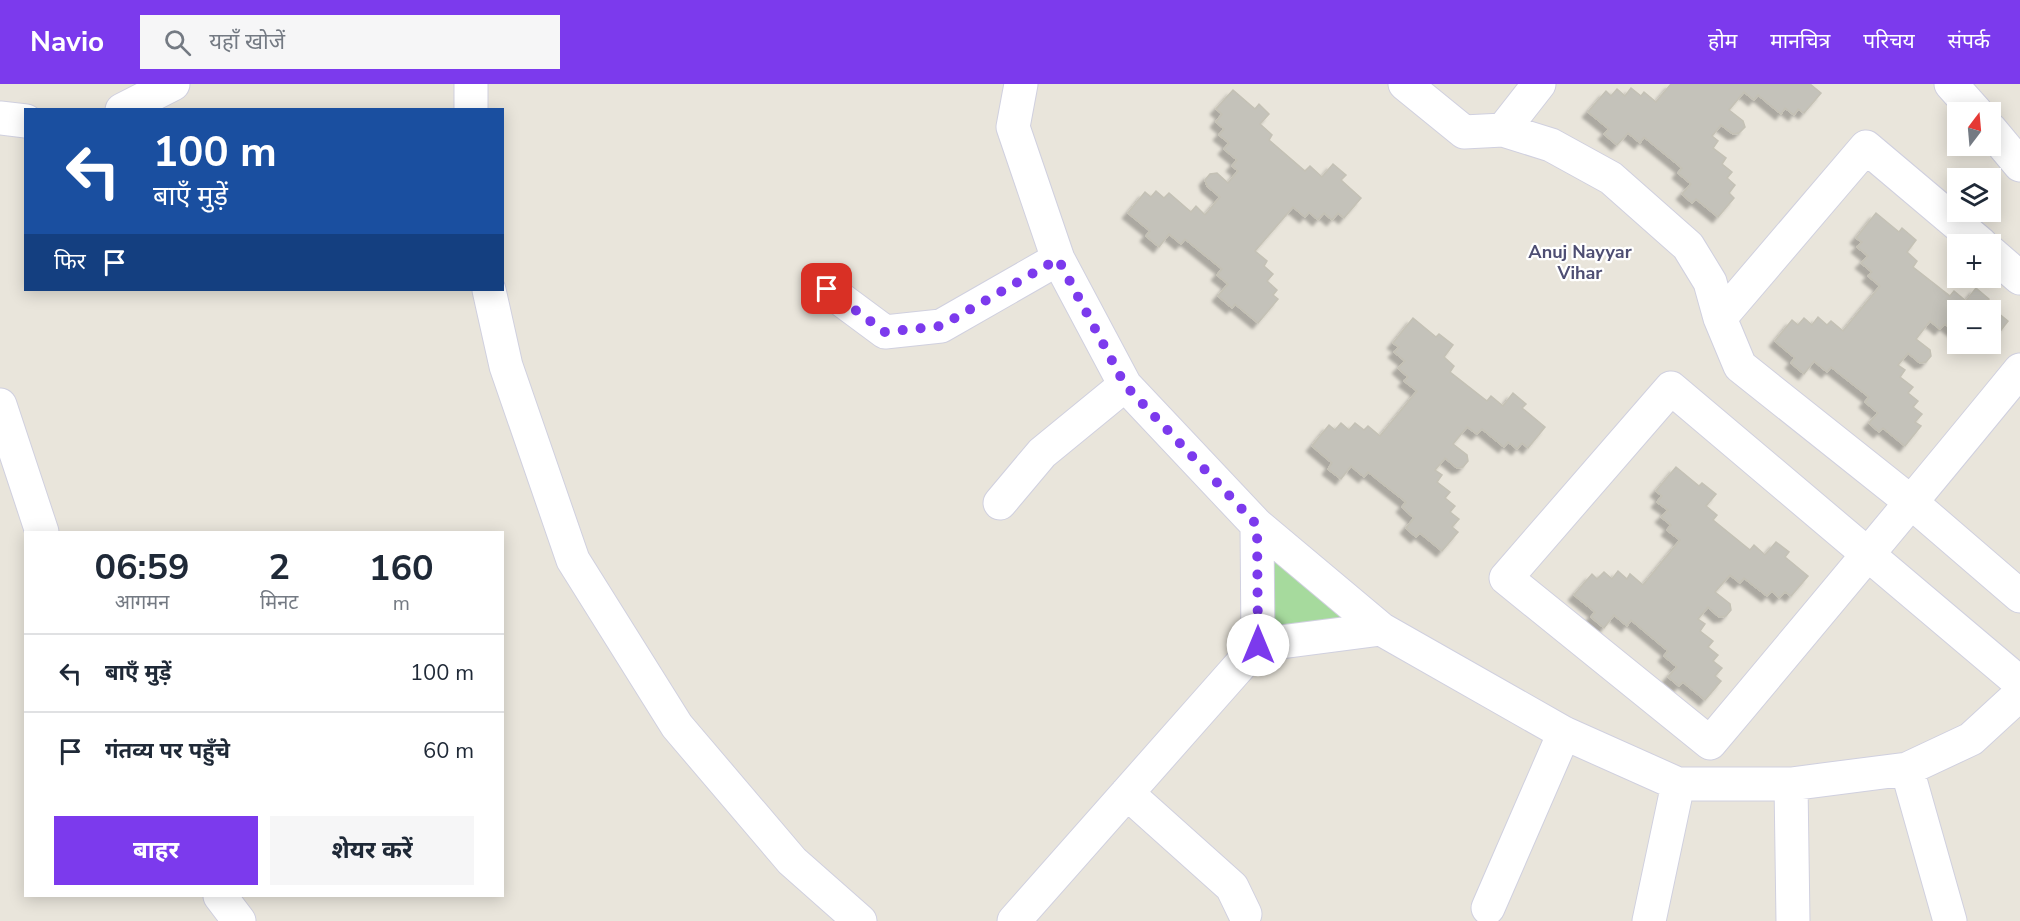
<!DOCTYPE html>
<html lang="hi">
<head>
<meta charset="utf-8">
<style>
  :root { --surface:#fff; --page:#f6f6f7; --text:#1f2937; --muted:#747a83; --line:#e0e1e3; --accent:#7c3aed }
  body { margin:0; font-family:"Nunito Sans","Noto Sans Devanagari",sans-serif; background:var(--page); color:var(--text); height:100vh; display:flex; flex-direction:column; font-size:22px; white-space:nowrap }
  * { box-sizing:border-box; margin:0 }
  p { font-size:20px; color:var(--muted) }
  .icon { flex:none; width:33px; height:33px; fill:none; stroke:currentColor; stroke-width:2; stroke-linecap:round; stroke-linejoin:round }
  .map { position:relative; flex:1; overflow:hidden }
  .panel { position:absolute; left:24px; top:447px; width:480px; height:366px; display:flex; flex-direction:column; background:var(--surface); border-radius:0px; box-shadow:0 3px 15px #0003 }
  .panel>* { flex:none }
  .guide { position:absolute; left:24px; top:24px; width:480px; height:183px; border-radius:0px; box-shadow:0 3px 15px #0003; background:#1a4fa0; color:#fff; overflow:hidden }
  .needle { width:39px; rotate:16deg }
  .controls { position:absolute; left:1947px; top:18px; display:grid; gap:12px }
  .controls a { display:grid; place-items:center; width:54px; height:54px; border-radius:0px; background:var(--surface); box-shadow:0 3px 15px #0003; font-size:30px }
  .pin { position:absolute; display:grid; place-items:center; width:51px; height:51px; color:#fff; margin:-26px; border-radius:12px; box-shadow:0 3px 9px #0006 }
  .me { position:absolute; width:66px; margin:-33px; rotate:0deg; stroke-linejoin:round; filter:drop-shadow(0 0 4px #0008) }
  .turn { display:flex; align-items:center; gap:21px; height:126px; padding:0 30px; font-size:27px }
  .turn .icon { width:78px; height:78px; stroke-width:2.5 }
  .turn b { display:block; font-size:42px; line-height:51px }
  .then { display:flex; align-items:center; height:57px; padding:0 30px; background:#0003; gap:12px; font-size:22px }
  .eta { display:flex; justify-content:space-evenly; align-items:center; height:102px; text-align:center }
  .eta b { font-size:36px; font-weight:700; line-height:42px }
  .button { display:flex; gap:12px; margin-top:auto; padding:12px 30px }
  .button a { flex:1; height:69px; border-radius:0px; background:var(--accent); color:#fff; font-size:24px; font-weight:700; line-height:69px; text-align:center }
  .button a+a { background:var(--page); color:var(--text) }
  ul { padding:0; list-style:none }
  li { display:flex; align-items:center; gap:18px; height:78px; padding:0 30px; border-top:2px solid var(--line) }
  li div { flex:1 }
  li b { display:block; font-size:22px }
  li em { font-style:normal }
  header { display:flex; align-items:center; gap:36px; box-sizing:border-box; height:84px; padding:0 30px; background:var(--accent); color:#fff }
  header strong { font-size:28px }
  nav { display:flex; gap:33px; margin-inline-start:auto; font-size:21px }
  .search { width:420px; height:54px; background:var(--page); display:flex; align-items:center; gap:15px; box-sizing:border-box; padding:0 21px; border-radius:0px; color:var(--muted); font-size:22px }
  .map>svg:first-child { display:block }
  .green { fill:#a6da9d }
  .building { fill:#c4c2ba; stroke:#c4c1b5; stroke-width:1.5; filter:url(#shadow) }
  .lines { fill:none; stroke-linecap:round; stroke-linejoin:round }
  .minor-casing { stroke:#d0d0df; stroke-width:35 }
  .minor { stroke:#fff; stroke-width:33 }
  .route { stroke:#7c3aed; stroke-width:10; stroke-dasharray:0 18 }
  .labels { text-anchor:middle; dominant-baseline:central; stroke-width:4.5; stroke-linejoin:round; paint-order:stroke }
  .neighbourhood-label { font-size:18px; font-weight:bold; fill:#4e4e73; stroke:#fff }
</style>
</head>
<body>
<header>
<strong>Navio</strong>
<div class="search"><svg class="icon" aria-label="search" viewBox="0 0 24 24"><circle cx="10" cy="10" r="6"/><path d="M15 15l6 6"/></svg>यहाँ खोजें</div>
<nav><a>होम</a><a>मानचित्र</a><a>परिचय</a><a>संपर्क</a></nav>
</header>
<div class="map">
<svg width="2020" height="837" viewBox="0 0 2020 837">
  <defs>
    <filter id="shadow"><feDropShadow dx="-5.5" dy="5.5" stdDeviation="1.5" flood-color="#0004"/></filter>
  </defs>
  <rect width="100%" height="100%" fill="#e9e5db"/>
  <path class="green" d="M1267 474 1280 476 1341 530 1339 540 1282 546 1270 538Z"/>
  <path class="building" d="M1671 0H1810L1821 9 1804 29 1798 25 1794 31 1785 24 1781 30 1758 11 1754 16 1744 8 1729 26 1743 37 1745 43 1739 49 1733 50 1721 41 1712 52 1718 57 1713 64 1726 74 1722 80 1732 88 1727 94 1735 101 1729 109 1734 114 1718 133 1696 115 1692 119 1682 110 1691 100 1678 89 1682 84 1644 53 1640 59 1628 49 1617 61 1604 50 1609 45 1588 28 1606 7 1611 12 1617 5 1625 12 1631 4 1641 12 1644 8 1656 18Z
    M1233 6 1255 25 1259 20 1269 30 1260 40 1272 51 1269 56 1305 87 1310 82 1322 93 1333 80 1346 91 1341 96 1361 114 1344 134 1338 129 1332 136 1324 129 1318 136 1309 128 1305 133 1293 123 1255 167 1267 177 1264 182 1273 190 1267 197 1277 206 1273 211 1278 215 1258 239 1235 220 1232 224 1218 212 1228 200 1217 191 1222 185 1185 155 1181 160 1169 150 1159 163 1146 152 1150 147 1128 129 1145 108 1151 113 1156 107 1164 114 1169 109 1191 128 1196 122 1205 131 1220 113 1207 102 1205 96 1210 90 1217 89 1228 99 1238 87 1232 82 1237 76 1224 65 1229 59 1219 51 1224 45 1216 38 1222 30 1216 25Z
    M1876 129 1899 148 1902 144 1916 156 1907 168 1917 177 1913 183 1950 212 1954 207 1966 217 1976 204 1989 215 1986 219 2008 237 1991 259 1990 226H1958V250L1945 240 1940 245 1930 237 1916 255 1930 266 1931 272 1926 278 1920 279 1908 269 1898 281 1905 286 1900 293 1913 303 1908 309 1918 317 1913 323 1922 330 1915 338 1921 342 1905 362 1883 344 1879 348 1869 339 1878 329 1865 318 1869 313 1831 283 1827 288 1814 277 1804 290 1791 279 1795 274 1775 257 1792 236 1798 241 1804 234 1812 241 1818 233 1827 241 1831 237 1843 247 1880 202 1868 192 1872 188 1861 179 1868 172 1857 163 1862 158 1856 154Z
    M1413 234 1436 253 1439 250 1453 261 1444 273 1454 282 1450 288 1487 317 1491 312 1503 322 1513 309 1526 320 1522 324 1545 343 1528 364 1522 359 1517 365 1508 358 1504 363 1482 345 1477 350 1467 343 1453 360 1467 371 1468 377 1463 383 1457 384 1445 374 1435 386 1442 391 1437 398 1450 408 1445 414 1455 422 1450 428 1459 435 1452 443 1458 448 1442 467 1420 449 1416 453 1406 444 1414 434 1402 423 1406 418 1368 388 1364 393 1351 382 1341 395 1328 385 1332 379 1312 362 1329 341 1335 346 1341 339 1349 346 1355 339 1364 346 1368 342 1380 352 1417 307 1404 297 1408 293 1398 284 1405 277 1394 268 1399 263 1393 259Z
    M1676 383 1699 402 1702 399 1716 410 1706 422 1717 431 1713 436 1750 466 1754 461 1765 471 1776 458 1789 468 1785 473 1808 492 1791 512 1785 508 1779 514 1772 507 1767 512 1744 494 1740 499 1730 491 1715 508 1730 520 1731 526 1726 532 1719 533 1708 523 1698 535 1705 540 1700 547 1713 557 1708 563 1718 571 1713 577 1722 584 1715 592 1721 597 1705 616 1683 598 1679 602 1668 593 1677 583 1664 572 1668 567 1631 536 1627 542 1614 531 1604 544 1591 533 1595 528 1574 511 1592 490 1597 495 1604 488 1612 495 1618 487 1627 495 1630 490 1643 501 1680 456 1667 446 1671 441 1661 433 1668 426 1657 418 1662 412 1656 407Z"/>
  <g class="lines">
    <g class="minor-casing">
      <path id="minor" d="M1021 0 1013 43 1058 175 1125 301 1257 441 1381 545 1564 649 1678 700H1791L1907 685 1971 655 2020 610
        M1405 0 1464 48 1503 46 1551 61 1611 94 1688 162 1710 198 1720 234 1740 282 1912 419 2020 512
        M1951 0 1976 28
        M122 26 173 0
        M471 26V0
        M0 34 26 37
        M1990 45 2020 81
        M1503 46 1539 0
        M1990 168 2020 194
        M827 205 885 248 941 242 1058 175
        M489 206 506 282 573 476 677 642 792 777 860 837
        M1720 234 1866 63 1981 160
        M2020 286C1918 411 1814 535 1710 659L1506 494 1671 304 2020 599
        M0 321 42 448
        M1000 419 1042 369 1125 301
        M1257 441 1258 561
        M1907 685 1950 837
        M1791 700 1793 837
        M1127 709 1232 803 1245 830
        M220 812 239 837
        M1488 824 1564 649
        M1014 837 1258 561 1381 545
        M1649 837 1678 700"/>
    </g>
    <use href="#minor" class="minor"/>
  </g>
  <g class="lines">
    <path class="route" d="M827 205 885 248 941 242 1058 175 1125 301 1257 441 1258 561"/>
  </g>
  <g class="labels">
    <g class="neighbourhood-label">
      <text x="1580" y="168">Anuj Nayyar<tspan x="1580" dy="21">Vihar</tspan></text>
    </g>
  </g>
</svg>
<div class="controls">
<a><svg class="needle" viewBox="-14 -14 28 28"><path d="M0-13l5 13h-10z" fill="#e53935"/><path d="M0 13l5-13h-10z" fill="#747a83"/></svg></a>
<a><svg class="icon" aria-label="layers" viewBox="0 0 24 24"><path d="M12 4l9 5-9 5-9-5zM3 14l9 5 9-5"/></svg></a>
<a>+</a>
<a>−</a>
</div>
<div class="pin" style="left:827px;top:205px;background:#d93025"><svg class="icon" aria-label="arrive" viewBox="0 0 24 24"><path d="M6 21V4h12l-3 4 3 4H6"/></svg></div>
<svg class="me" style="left:1258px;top:561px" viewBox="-20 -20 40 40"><circle r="19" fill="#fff"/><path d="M0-13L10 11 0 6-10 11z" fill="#7c3aed"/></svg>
<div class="guide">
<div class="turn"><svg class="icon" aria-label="left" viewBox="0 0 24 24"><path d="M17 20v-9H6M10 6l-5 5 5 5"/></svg><div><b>100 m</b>बाएँ मुड़ें</div></div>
<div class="then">फिर<svg class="icon" aria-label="arrive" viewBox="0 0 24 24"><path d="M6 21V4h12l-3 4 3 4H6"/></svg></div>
</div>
<section class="panel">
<div class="eta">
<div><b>06:59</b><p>आगमन</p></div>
<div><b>2</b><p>मिनट</p></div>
<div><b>160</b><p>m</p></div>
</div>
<ul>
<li><svg class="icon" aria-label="left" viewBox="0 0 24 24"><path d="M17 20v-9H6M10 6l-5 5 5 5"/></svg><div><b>बाएँ मुड़ें</b></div><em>100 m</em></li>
<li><svg class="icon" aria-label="arrive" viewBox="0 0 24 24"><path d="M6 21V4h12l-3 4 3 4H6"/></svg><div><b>गंतव्य पर पहुँचे</b></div><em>60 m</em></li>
</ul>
<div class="button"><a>बाहर</a><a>शेयर करें</a></div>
</section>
</div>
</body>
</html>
